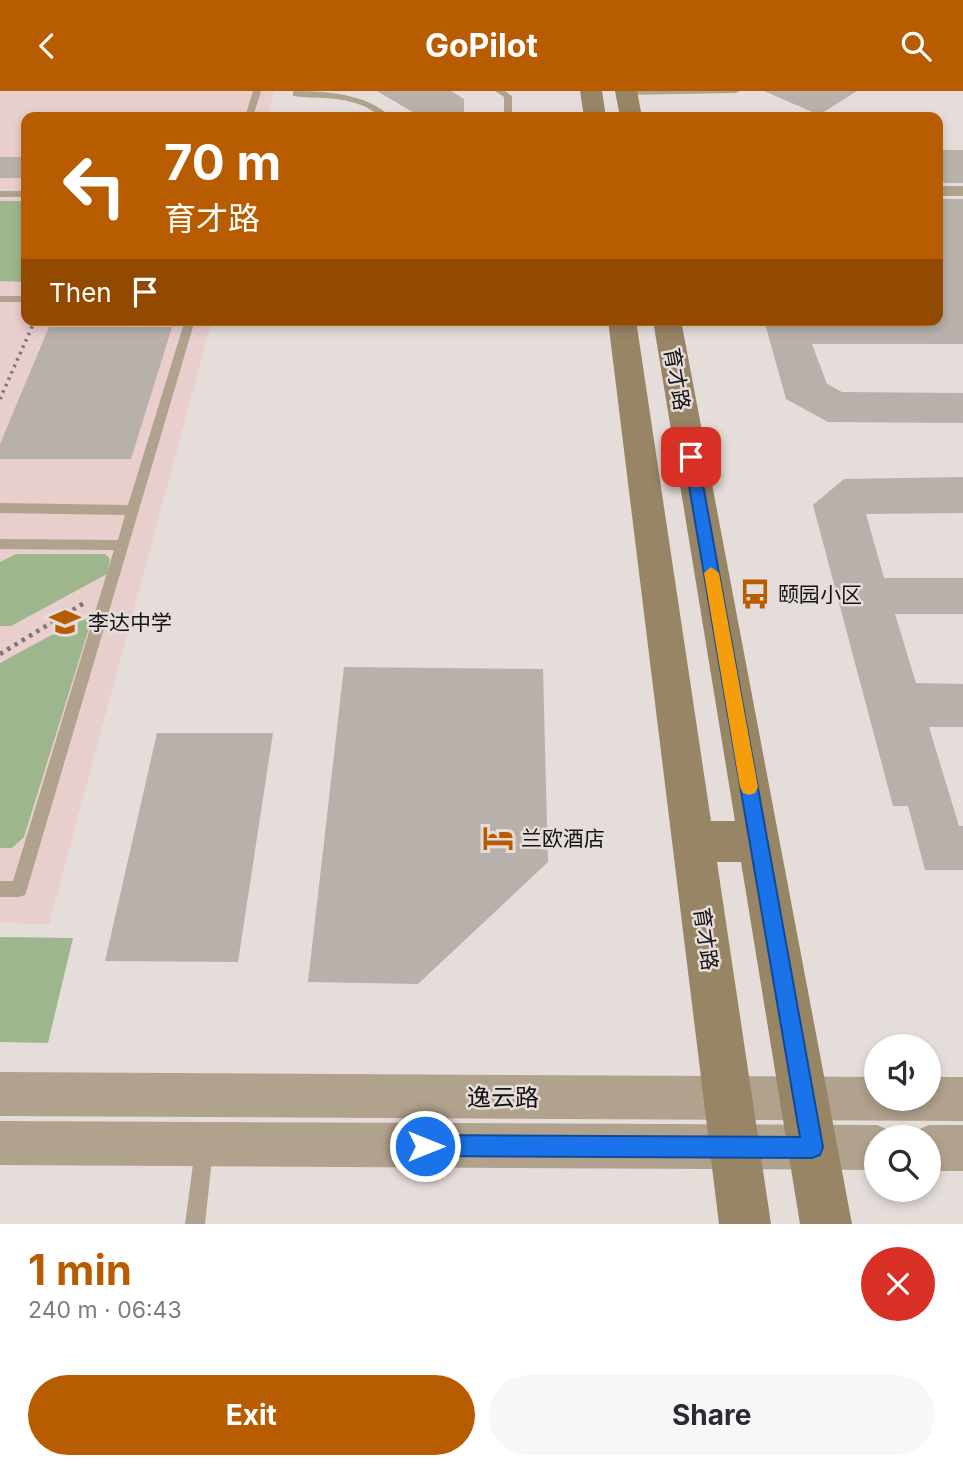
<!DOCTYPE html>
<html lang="en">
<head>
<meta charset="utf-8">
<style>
  :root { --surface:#fff; --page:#f7f7f7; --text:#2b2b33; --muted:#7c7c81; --accent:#b75c00 }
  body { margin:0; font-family:Inter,"Noto Sans SC",sans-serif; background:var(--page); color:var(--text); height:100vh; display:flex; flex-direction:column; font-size:26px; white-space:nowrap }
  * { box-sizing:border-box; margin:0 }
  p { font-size:23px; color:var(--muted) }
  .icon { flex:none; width:38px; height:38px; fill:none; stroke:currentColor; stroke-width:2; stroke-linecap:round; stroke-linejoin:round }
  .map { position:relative; height:1133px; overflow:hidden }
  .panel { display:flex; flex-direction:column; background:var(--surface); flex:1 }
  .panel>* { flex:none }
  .banner { position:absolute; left:21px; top:21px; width:922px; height:214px; border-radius:14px; box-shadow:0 4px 10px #0003; background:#b75c00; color:#fff; overflow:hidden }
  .fabs { position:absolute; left:864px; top:943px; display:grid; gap:14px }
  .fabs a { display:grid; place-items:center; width:77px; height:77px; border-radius:50%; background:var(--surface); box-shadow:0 4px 10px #0003; font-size:35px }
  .pin { position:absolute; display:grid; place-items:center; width:60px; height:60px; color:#fff; margin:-30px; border-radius:14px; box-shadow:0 4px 10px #0006 }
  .me { position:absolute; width:77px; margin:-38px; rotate:90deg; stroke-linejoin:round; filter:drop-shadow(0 0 5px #0008) }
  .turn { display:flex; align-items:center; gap:24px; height:147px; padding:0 28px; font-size:32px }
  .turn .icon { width:91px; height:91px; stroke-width:2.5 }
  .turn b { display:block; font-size:49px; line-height:60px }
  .then { display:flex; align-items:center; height:66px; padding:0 28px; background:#0003; gap:14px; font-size:26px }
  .round { display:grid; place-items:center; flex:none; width:74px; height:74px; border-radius:37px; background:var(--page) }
  .summary { display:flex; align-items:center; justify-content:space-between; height:119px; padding:0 28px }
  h1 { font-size:42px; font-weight:700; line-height:52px; color:var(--accent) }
  .primary-button { display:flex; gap:14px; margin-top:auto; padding:14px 28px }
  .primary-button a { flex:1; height:80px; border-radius:42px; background:var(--accent); color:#fff; font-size:28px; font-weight:700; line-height:80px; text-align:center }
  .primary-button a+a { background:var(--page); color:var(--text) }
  header { display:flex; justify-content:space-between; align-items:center; height:91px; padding:0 28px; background:var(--accent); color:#fff; font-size:32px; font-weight:700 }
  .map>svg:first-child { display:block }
  .education { fill:#e8cecc }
  .green { fill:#9eb68e }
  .building { fill:#b7b0ab }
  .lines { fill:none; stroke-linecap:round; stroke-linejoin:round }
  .path-far1 { stroke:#7c7774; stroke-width:3.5; stroke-dasharray:2.5 4.5; stroke-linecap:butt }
  .path { stroke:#7c7774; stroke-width:4.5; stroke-dasharray:3.5 5; stroke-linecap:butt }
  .service { fill:#b0a28d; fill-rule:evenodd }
  .minor { fill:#b0a28d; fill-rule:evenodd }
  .tertiary { fill:#b0a28d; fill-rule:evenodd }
  .secondary { fill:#988566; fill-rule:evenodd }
  .route { fill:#1a73e8; stroke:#114b97; stroke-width:2 }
  .slow { fill:#f59e0b }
  .labels { text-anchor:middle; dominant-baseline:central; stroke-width:5; stroke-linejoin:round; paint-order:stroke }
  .street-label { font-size:21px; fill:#161312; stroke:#e5ddd9 }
  .poi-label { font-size:21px; fill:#161312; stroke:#e5ddd9; text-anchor:start }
  .near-street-label { font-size:24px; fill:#161312; stroke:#e5ddd9 }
</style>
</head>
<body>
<header><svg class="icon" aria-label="back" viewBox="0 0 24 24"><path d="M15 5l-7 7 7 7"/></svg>GoPilot<svg class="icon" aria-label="search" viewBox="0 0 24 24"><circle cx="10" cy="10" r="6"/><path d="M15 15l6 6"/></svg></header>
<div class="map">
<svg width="963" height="1133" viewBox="0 0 963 1133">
  <rect width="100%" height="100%" fill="#e5ddd9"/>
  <path class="education" d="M0 0H274L267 26H26V229H212L49 833 0 832Z"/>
  <path class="green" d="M0 110H26V191L0 190Z
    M16 463H105L110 468 107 483 11 535H0V471Z
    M94 521 24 746 12 757H0V572Z
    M0 846 73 847 48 952 0 951Z"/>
  <path class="building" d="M377 0H451L464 8V26H421Z
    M764 0H857L819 24Z
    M938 59H963V92H938Z
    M0 66H26V79L22 87H0Z
    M938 108H963V253H812L827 293 842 301 963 302V332L828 331 786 308 764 229 938 230Z
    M49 236H172L131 368H0V353Z
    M963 386V422L866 423 884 487H963V523H895L916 592 963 593V636H929L959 735H963V779H925L908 715H893L813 414 844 388Z
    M344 576 543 578 548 771 418 893 308 891Z
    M157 642H273L238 871 105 870Z"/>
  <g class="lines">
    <path class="path-far1" d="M0 308 35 229"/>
    <path class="path" d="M0 563 84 512"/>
    <path class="service" d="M253 0H261L253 26H245Z
      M293 0C324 0 366 2 391 26 379 27 372 18 361 14 339 5 316 8 293 5Z
      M495 0H505L512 5V26H504V6Z
      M624 0H740L736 2 626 4 622 2Z
      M0 100H26V106H0Z
      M0 205H26V211H0Z
      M185 229H195L27 798 25 804 19 806H0V790H13L114 459 0 458V448L118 449 125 424 0 422V412L128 414Z
      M204 1049 211 1051 213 1058 205 1133H185L195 1058 197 1051Z"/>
    <path class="minor" d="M938 95H963V105H938Z"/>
    <path class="tertiary" d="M0 981 877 986V1008H929V986H963V1030L0 1025Z
      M0 1030 877 1034 893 1041 895 1046H877V1079L0 1074Z
      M929 1034H963V1080H929V1046H911L913 1041Z"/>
    <path class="secondary" d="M580 0H602L606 26H584Z
      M615 0H637L642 26H620Z
      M608 229H636L711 730H735L653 229H681L852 1133H800L741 771H717L771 1133H719Z"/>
  </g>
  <path class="route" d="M691 361 698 366 823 1056 820 1064 812 1067 425 1065 417 1062 414 1055 417 1047 425 1044 800 1046 684 366Z"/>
  <path class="slow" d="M711 476 719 482 758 696 755 702 749 704 743 702 740 696 704 482Z"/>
  <defs>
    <g id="bus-bare" transform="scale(2.415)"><path d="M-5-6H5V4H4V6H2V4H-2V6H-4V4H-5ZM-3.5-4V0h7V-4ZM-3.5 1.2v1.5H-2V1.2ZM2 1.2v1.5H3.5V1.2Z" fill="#b75c00" stroke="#e5ddd9" stroke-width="2.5" paint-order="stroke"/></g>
    <g id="school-bare" transform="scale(2.415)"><path d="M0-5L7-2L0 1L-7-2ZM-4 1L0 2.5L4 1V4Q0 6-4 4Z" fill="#b75c00" stroke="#e5ddd9" stroke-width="2.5" paint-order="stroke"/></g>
    <g id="hotel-bare" transform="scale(2.415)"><path d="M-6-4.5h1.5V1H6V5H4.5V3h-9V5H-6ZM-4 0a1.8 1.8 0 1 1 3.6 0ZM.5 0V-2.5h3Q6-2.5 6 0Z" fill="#b75c00" stroke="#e5ddd9" stroke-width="2.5" paint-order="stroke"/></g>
  </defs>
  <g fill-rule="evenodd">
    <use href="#bus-bare" x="755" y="503"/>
    <use href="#school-bare" x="65" y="531"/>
    <use href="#hotel-bare" x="498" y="747"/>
  </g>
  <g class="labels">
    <g class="street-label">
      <text transform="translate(677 288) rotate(80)">育才路</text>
      <text transform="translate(706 848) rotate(82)">育才路</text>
    </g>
    <g class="poi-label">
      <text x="778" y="503">颐园小区</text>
      <text x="88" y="531">李达中学</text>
      <text x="521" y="747">兰欧酒店</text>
    </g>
    <g class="near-street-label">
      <text x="503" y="1006">逸云路</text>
    </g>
  </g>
</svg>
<div class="fabs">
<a><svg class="icon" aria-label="sound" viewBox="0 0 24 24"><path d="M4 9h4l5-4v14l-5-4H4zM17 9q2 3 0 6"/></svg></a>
<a><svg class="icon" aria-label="search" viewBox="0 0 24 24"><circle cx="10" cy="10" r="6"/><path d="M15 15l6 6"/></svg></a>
</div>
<div class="pin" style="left:691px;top:366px;background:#d93025"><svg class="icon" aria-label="arrive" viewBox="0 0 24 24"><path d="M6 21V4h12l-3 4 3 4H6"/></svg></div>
<svg class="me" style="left:425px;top:1055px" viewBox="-20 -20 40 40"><circle r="17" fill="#1a73e8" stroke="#fff" stroke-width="3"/><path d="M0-11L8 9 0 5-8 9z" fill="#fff"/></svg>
<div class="banner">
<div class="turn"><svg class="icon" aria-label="left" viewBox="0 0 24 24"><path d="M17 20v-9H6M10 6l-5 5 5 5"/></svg><div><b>70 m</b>育才路</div></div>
<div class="then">Then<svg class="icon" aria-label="arrive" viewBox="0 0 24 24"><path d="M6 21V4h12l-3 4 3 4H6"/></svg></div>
</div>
</div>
<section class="panel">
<div class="summary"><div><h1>1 min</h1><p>240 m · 06:43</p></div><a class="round" style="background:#d93025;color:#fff"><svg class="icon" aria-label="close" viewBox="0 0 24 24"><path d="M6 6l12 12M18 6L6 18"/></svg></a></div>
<div class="primary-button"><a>Exit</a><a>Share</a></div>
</section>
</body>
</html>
